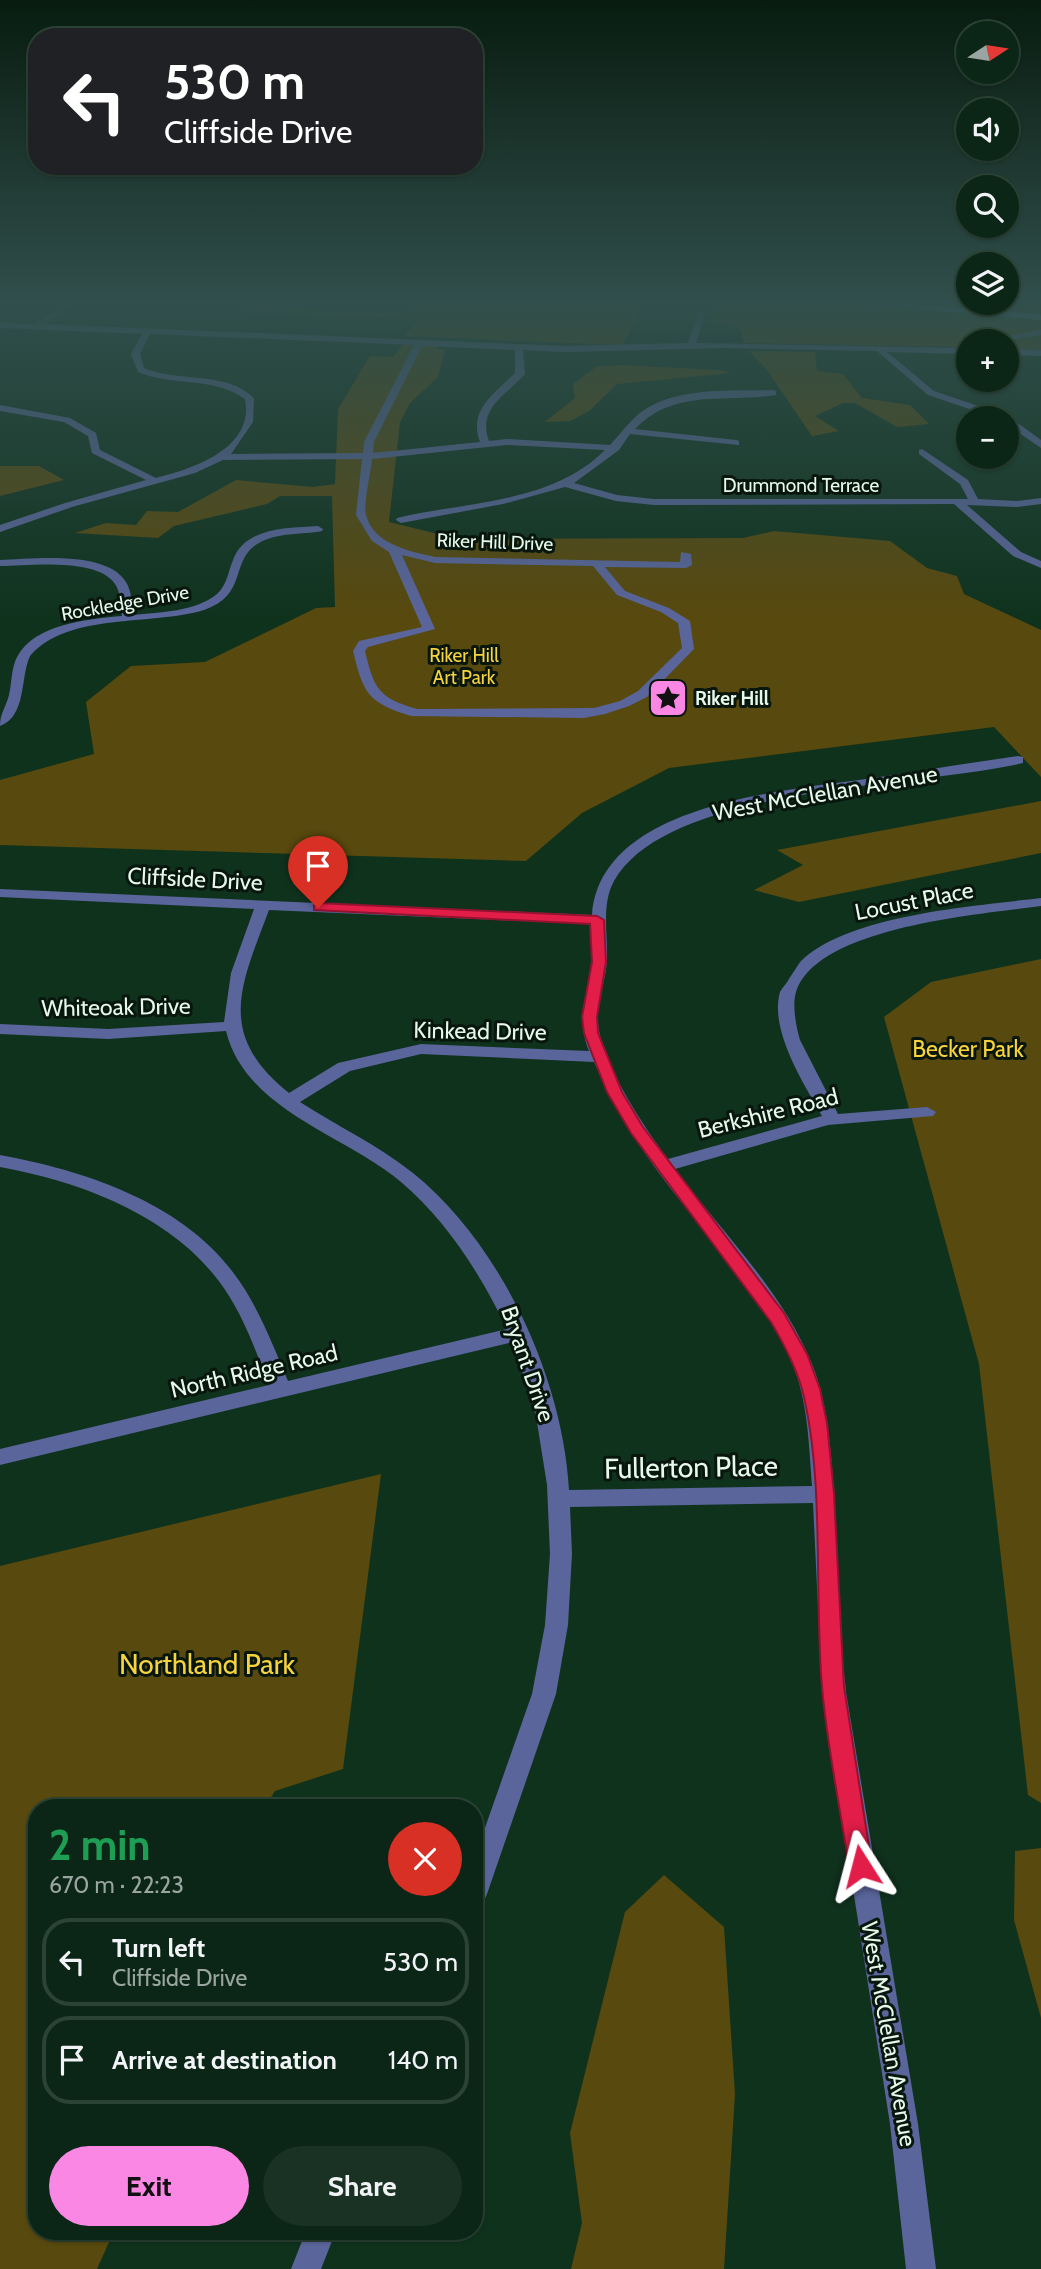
<!DOCTYPE html>
<html lang="en">
<head>
<meta charset="utf-8">
<style>
  :root { --surface:#0b2616; --page:#193223; --text:#f1f3f6; --muted:#9aa5a1; --line:#2b4335; --accent:#fb87e5 }
  body { margin:0; font-family:Cabin,sans-serif; background:var(--page); color:var(--text); height:100vh; display:flex; flex-direction:column; font-size:26px; white-space:nowrap }
  * { box-sizing:border-box; margin:0 }
  p { font-size:23px; color:var(--muted) }
  .icon { flex:none; width:38px; height:38px; fill:none; stroke:currentColor; stroke-width:2; stroke-linecap:round; stroke-linejoin:round }
  .map { position:relative; flex:1; overflow:hidden }
  .side { position:absolute; left:28px; top:1799px; width:455px; height:441px; display:flex; flex-direction:column; background:var(--surface); border-radius:28px; box-shadow:0 2px 5px #0004,0 0 0 2px var(--line) }
  .side>* { flex:none }
  .guide { position:absolute; left:28px; top:28px; width:455px; height:147px; border-radius:28px; box-shadow:0 2px 5px #0004,0 0 0 2px var(--line); background:#202124; color:#fff; overflow:hidden }
  .needle { width:46px; rotate:78deg }
  .tools { position:absolute; left:956px; top:21px; display:grid; gap:14px }
  .tools a { display:grid; place-items:center; width:63px; height:63px; border-radius:50%; background:var(--surface); box-shadow:0 2px 5px #0004,0 0 0 2px var(--line); font-size:35px }
  .pin { position:absolute; display:grid; place-items:center; width:60px; height:60px; color:#fff; margin:-72px -30px; border-radius:50% 50% 50% 0; rotate:-45deg; box-shadow:0 0 7px #0007 }
  .pin .icon { rotate:45deg }
  .me { position:absolute; width:77px; margin:-38px; rotate:351deg; stroke-linejoin:round; filter:drop-shadow(0 0 5px #0008) }
  .turn { display:flex; align-items:center; gap:24px; height:147px; padding:0 21px; font-size:32px }
  .turn .icon { width:91px; height:91px; stroke-width:2.5 }
  .turn b { display:block; font-size:49px; line-height:60px }
  .round { display:grid; place-items:center; flex:none; width:74px; height:74px; border-radius:37px; background:var(--page) }
  .headline { display:flex; align-items:center; justify-content:space-between; height:119px; padding:0 21px }
  h1 { font-size:42px; font-weight:700; line-height:52px; color:#1e9e55 }
  .action { display:flex; gap:14px; margin-top:auto; padding:14px 21px }
  .action a { flex:1; height:80px; border-radius:42px; background:var(--accent); color:#111; font-size:28px; font-weight:700; line-height:80px; text-align:center }
  .action a+a { background:var(--page); color:var(--text) }
  ul { padding:0; list-style:none }
  li { display:flex; align-items:center; gap:21px; height:88px; margin:0 14px 10px; padding:0 7px; border:4px solid var(--line); border-radius:28px }
  li div { flex:1 }
  li b { display:block; font-size:26px }
  li em { font-style:normal }
  .map>svg:first-child { display:block }
  .green { fill:#58490e }
  .lines { fill:none; stroke-linecap:round; stroke-linejoin:round }
  .minor { fill:#5a659b; fill-rule:evenodd }
  .major { fill:#90a0fa; fill-rule:evenodd }
  .route { fill:#e11d48; stroke:#92132f; stroke-width:2 }
  .labels { text-anchor:middle; dominant-baseline:central; stroke-width:6; stroke-linejoin:round; paint-order:stroke }
  .far-street-label { font-size:19px; fill:#e6f9eb; stroke:#08160d }
  .far-park-label { font-size:19px; fill:#f7d33c; stroke:#08160d }
  .far-poi-label { font-size:19px; font-weight:bold; fill:#e6f9eb; stroke:#08160d; text-anchor:start }
  .street-label { font-size:23px; fill:#e6f9eb; stroke:#08160d }
  .park-label { font-size:23px; fill:#f7d33c; stroke:#08160d }
  .near-street-label { font-size:28px; fill:#e6f9eb; stroke:#08160d }
  .near-park-label { font-size:28px; fill:#f7d33c; stroke:#08160d }
</style>
</head>
<body>
<div class="map">
<svg width="1041" height="2269" viewBox="0 0 1041 2269">
  <rect width="100%" height="100%" fill="#0f321d"/>
  <path class="green" d="M410 302H646L622 345 405 336 417 320 229 311 233 305 395 312 405 311Z
    M710 302H1041V350L1006 349V341H968V347L744 343 741 330 729 324 711 323 714 318 710 316Z
    M403 343 439 345 437 349H445L438 377 410 403 400 422 389 522 458 539 743 538 774 531 890 541 927 568 957 576 964 594 1041 630V777L994 727 669 768 582 813 526 861 0 845V780L94 754 86 702 131 666 205 662 316 608 335 607 332 496H280L267 504 174 526 158 538 75 533 106 523 136 525 147 511 178 512 236 480 313 487 335 484 338 409 370 356 393 357Z
    M749 351 815 352 817 371 843 374 862 398 910 405 929 424 897 427 855 403H843L815 416 839 431 812 436 767 370Z
    M620 365 718 370 732 373 617 384 589 411 570 421 545 422 575 398 573 384 596 367Z
    M0 466H39L64 480 0 496Z
    M1041 801V853L799 902 754 890 803 865 777 850Z
    M1041 959V1803L1028 1795 979 1364 884 1017 931 982Z
    M381 1474 343 1769 275 1791 264 1808H37V2231H114L97 2269H0V1566Z
    M1041 1848V2018L1014 1920 1015 1851Z
    M664 1875 724 1927 735 2094 724 2269H571L582 2223 570 2133 625 1912Z"/>
  <g class="lines">
    <path class="minor" d="M67 302H76L45 324 564 346 688 343 697 314 701 311 705 314 696 343 968 348V354L887 352 934 391 1008 416 1041 440V448L1006 424V418H996L928 395 877 351 722 348 564 352 523 350 525 374C505 396 477 409 489 441L507 439 610 445C620 434 629 422 640 413 674 386 732 391 773 390L776 391V395C726 403 674 388 635 429L736 440 739 441V445L630 434 619 450 574 483 617 495 654 499H968L960 484 919 454V450L922 449 968 480 978 499 1017 501 1041 498V504L1017 507 967 505 1021 552 1041 561V568L1013 556 954 504 654 505 616 501 565 487 503 504 401 523 396 520 397 518C467 501 551 504 605 450L507 445 372 459C371 473 363 503 366 515 374 545 410 551 435 557L680 562 681 552 691 554 692 565 686 568 605 567 625 591 669 608 690 621 694 649 647 697 629 706 605 714 584 718 411 716C368 703 363 693 353 651L359 641 422 627 389 552 372 541 356 515 362 459 223 460 195 473 72 507 0 532V525L65 503 146 480 92 453 88 436 64 422 0 411V405L70 418 96 433 100 450 156 478C192 469 255 449 245 399 213 376 173 387 138 372L131 354 142 334 0 328V322L35 324ZM150 334 414 345 364 442 363 453 231 454 253 422 254 398C225 370 179 383 144 368L140 354ZM422 346 515 350V373C494 394 468 410 480 442L373 453 374 442ZM402 555 435 563 593 566 617 595 661 612 678 623 682 648 638 691 620 701 594 708 417 709C378 698 374 688 365 651L368 647 435 629Z
      M1041 329V335L1004 341H987Z
      M1006 349 1041 350V356L1006 355Z
      M318 526 323 529 322 531C301 535 278 532 259 543 229 560 249 595 204 610 151 626 68 612 30 656 20 677 27 716 0 726 0 713 6 707 9 695 12 682 11 669 17 657 34 624 89 619 122 616 120 606 121 592 115 584 97 557 28 566 0 566V560C33 559 106 550 126 582 132 592 132 604 133 615 160 612 195 612 217 594 227 585 228 572 233 560 245 527 288 528 318 526Z
      M1018 756 1023 757V763C922 787 668 785 614 881 601 905 608 935 607 960 606 981 596 1002 598 1023 601 1063 644 1127 668 1159L822 1116C804 1084 769 1030 780 992 782 988 787 983 789 979 793 973 797 966 801 961 850 914 976 906 1041 898V906C983 914 817 926 796 992 792 1005 796 1027 800 1040L838 1114 927 1107 936 1112 933 1116 828 1125 675 1169C722 1233 782 1290 812 1364 827 1401 830 1441 833 1479 839 1550 838 1621 846 1692L918 2124 936 2269H906L890 2124 822 1692 813 1503 570 1507 572 1554 568 1625 556 1694 487 1894 483 1903 474 1906V1859L532 1694 545 1625 550 1554 547 1485 536 1416 513 1342 0 1465V1449L269 1385C255 1349 242 1311 218 1280 168 1214 78 1181 0 1167V1155C82 1170 179 1201 232 1271 257 1303 272 1343 288 1381L507 1329C481 1275 447 1221 401 1182 344 1134 246 1111 226 1031L108 1039 0 1034V1024L108 1029 224 1022 231 973 254 909 0 897V889L592 915C600 804 782 791 866 779 916 772 967 763 1018 756ZM269 910 591 924C592 939 593 954 591 969 586 999 577 1022 589 1051L421 1044 338 1063 289 1093C215 1034 241 985 269 910ZM421 1054 594 1062C613 1105 637 1144 665 1181 709 1240 765 1295 793 1365 808 1403 809 1445 812 1486L569 1490C563 1378 501 1244 413 1173 378 1145 337 1126 300 1102L350 1071Z
      M306 2231H336L321 2269H291Z"/>
    <path class="major" d="M844 302H877L1041 314V320Z"/>
  </g>
  <linearGradient id="sky" x2="0" y2="1"><stop stop-color="#081c10"/><stop offset="0.49" stop-color="#314f4c"/><stop offset="1" stop-color="#314f4c" stop-opacity="0"/></linearGradient>
  <rect width="1041" height="619" fill="url(#sky)"/>
  <path class="route" d="M318 903 597 916 604 920 606 962 597 1017 598 1033 622 1092 643 1127 784 1313 807 1354 820 1389 827 1423 834 1494 844 1687 872 1866 869 1874 861 1877 852 1874 849 1866C840 1807 827 1746 822 1687 814 1593 825 1479 802 1389 795 1365 784 1344 771 1322L631 1133 607 1092 584 1033 582 1017 592 962 590 924 314 910V905Z"/>
  <defs>
    <g id="sight-square" transform="scale(2.0125)"><rect x="-9" y="-9" width="18" height="18" rx="4" fill="#fb87e5" stroke="#08160d"/><path d="M0-6L1.8-2.2L6-1.7L2.9 1.2L3.7 5.4L0 3.3L-3.7 5.4L-2.9 1.2L-6-1.7L-1.8-2.2Z" fill="#111"/></g>
  </defs>
  <g fill-rule="evenodd">
    <use href="#sight-square" x="668" y="698"/>
  </g>
  <g class="labels">
    <g class="far-street-label">
      <text x="801" y="485">Drummond Terrace</text>
      <text transform="translate(495 542) rotate(2)">Riker Hill Drive</text>
      <text transform="translate(125 603) rotate(-10)">Rockledge Drive</text>
    </g>
    <g class="far-park-label">
      <text x="464" y="655">Riker Hill<tspan x="464" dy="22">Art Park</tspan></text>
    </g>
    <g class="far-poi-label">
      <text x="695" y="698">Riker Hill</text>
    </g>
    <g class="street-label">
      <text transform="translate(825 793) rotate(-10)">West McClellan Avenue</text>
      <text transform="translate(195 879) rotate(3)">Cliffside Drive</text>
      <text transform="translate(914 901) rotate(-11)">Locust Place</text>
      <text transform="translate(116 1007) rotate(-1)">Whiteoak Drive</text>
      <text transform="translate(480 1031) rotate(1)">Kinkead Drive</text>
      <text transform="translate(768 1113) rotate(-14)">Berkshire Road</text>
      <text transform="translate(528 1364) rotate(71)">Bryant Drive</text>
      <text transform="translate(254 1371) rotate(-13)">North Ridge Road</text>
      <text transform="translate(889 2034) rotate(80)">West McClellan Avenue</text>
    </g>
    <g class="park-label">
      <text x="968" y="1049">Becker Park</text>
    </g>
    <g class="near-street-label">
      <text transform="translate(691 1467) rotate(-1)">Fullerton Place</text>
    </g>
    <g class="near-park-label">
      <text x="207" y="1664">Northland Park</text>
    </g>
  </g>
</svg>
<div class="tools">
<a><svg class="needle" viewBox="-14 -14 28 28"><path d="M0-13l5 13h-10z" fill="#e53935"/><path d="M0 13l5-13h-10z" fill="#9aa5a1"/></svg></a>
<a><svg class="icon" aria-label="sound" viewBox="0 0 24 24"><path d="M4 9h4l5-4v14l-5-4H4zM17 9q2 3 0 6"/></svg></a>
<a><svg class="icon" aria-label="search" viewBox="0 0 24 24"><circle cx="10" cy="10" r="6"/><path d="M15 15l6 6"/></svg></a>
<a><svg class="icon" aria-label="layers" viewBox="0 0 24 24"><path d="M12 4l9 5-9 5-9-5zM3 14l9 5 9-5"/></svg></a>
<a>+</a>
<a>−</a>
</div>
<div class="pin" style="left:318px;top:908px;background:#d93025"><svg class="icon" aria-label="arrive" viewBox="0 0 24 24"><path d="M6 21V4h12l-3 4 3 4H6"/></svg></div>
<svg class="me" style="left:861px;top:1866px" viewBox="-20 -20 40 40"><path d="M0-17L14 15 0 8-14 15z" fill="#e11d48" stroke="#fff" stroke-width="4"/></svg>
<div class="guide">
<div class="turn"><svg class="icon" aria-label="left" viewBox="0 0 24 24"><path d="M17 20v-9H6M10 6l-5 5 5 5"/></svg><div><b>530 m</b>Cliffside Drive</div></div>
</div>
<section class="side">
<div class="headline"><div><h1>2 min</h1><p>670 m · 22:23</p></div><a class="round" style="background:#d93025;color:#fff"><svg class="icon" aria-label="close" viewBox="0 0 24 24"><path d="M6 6l12 12M18 6L6 18"/></svg></a></div>
<ul>
<li><svg class="icon" aria-label="left" viewBox="0 0 24 24"><path d="M17 20v-9H6M10 6l-5 5 5 5"/></svg><div><b>Turn left</b><p>Cliffside Drive</p></div><em>530 m</em></li>
<li><svg class="icon" aria-label="arrive" viewBox="0 0 24 24"><path d="M6 21V4h12l-3 4 3 4H6"/></svg><div><b>Arrive at destination</b></div><em>140 m</em></li>
</ul>
<div class="action"><a>Exit</a><a>Share</a></div>
</section>
</div>
</body>
</html>
